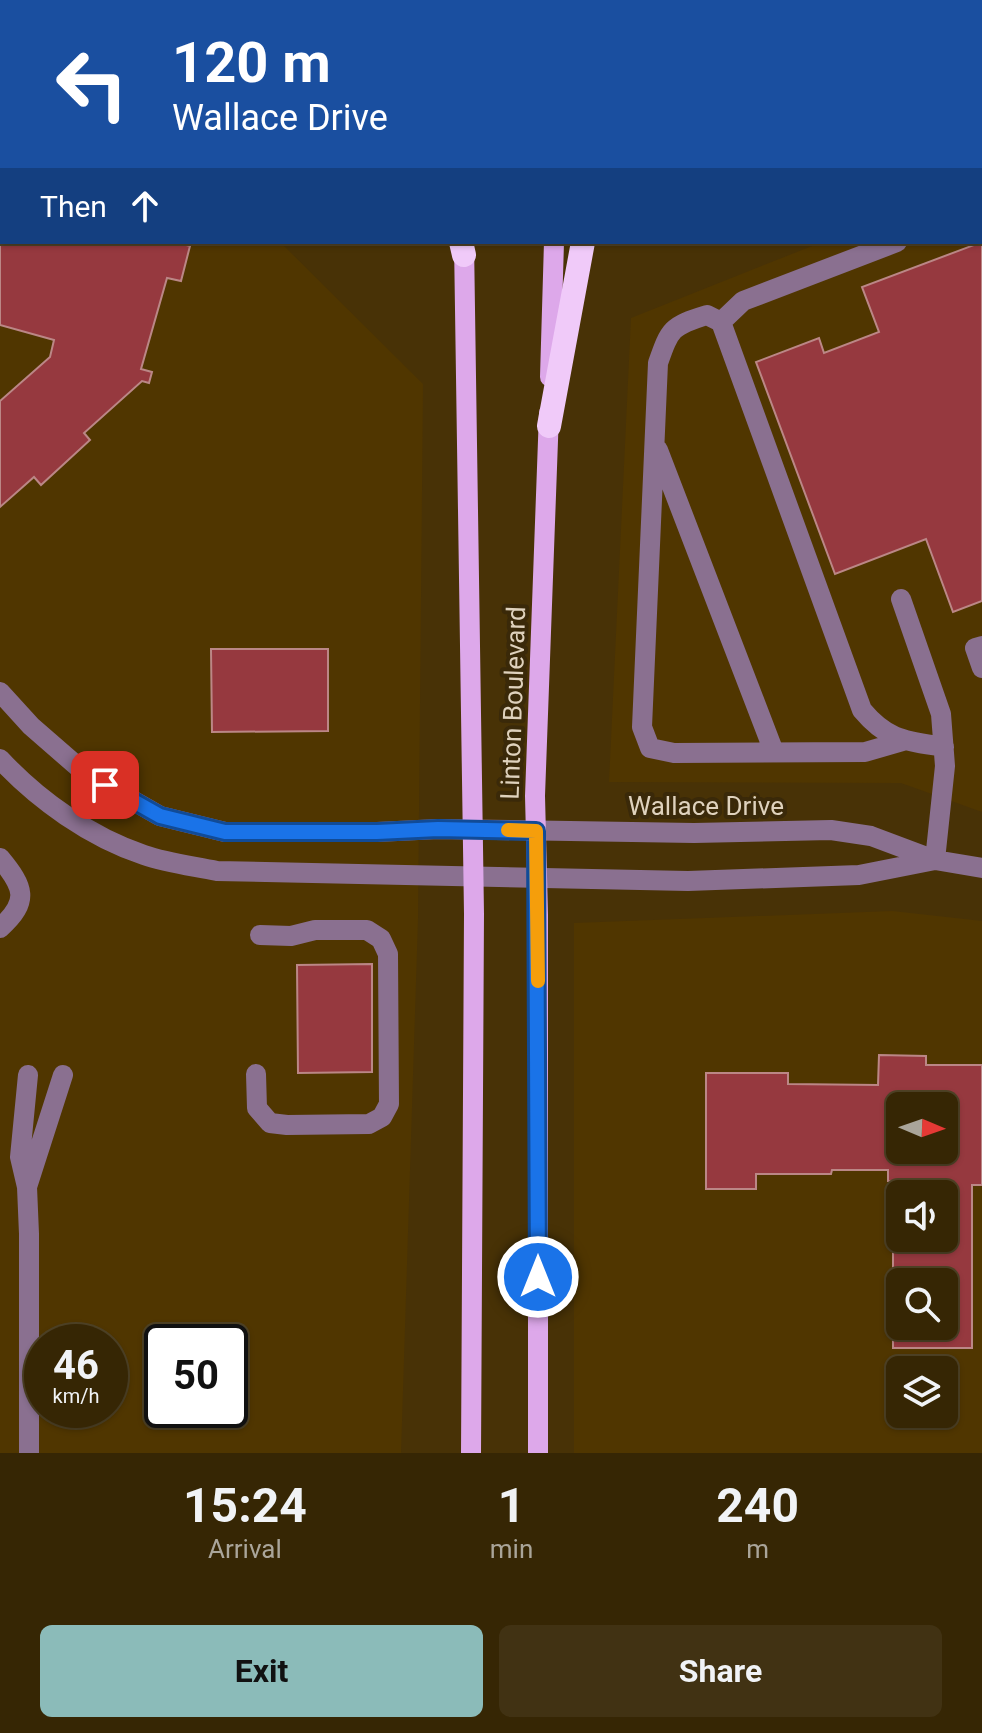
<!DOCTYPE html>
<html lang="en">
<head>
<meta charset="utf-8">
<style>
  :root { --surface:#362604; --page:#413213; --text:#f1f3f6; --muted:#aaa59a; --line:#504326; --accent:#8bbbb9 }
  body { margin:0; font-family:Roboto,sans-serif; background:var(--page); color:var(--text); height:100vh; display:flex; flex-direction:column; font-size:30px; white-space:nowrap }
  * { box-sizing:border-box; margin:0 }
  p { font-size:26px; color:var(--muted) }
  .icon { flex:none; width:44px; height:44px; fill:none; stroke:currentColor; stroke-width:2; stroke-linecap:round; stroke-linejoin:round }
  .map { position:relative; height:1453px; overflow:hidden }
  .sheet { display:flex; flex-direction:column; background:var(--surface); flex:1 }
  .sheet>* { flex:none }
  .hud { position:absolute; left:0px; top:0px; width:982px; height:244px; box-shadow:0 2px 6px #0004,0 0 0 2px var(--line); background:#1a4fa0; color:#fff; overflow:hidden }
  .needle { width:52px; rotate:92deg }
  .controls { position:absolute; left:886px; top:1092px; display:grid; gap:16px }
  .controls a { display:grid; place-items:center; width:72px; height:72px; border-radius:12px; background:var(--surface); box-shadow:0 2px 6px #0004,0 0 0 2px var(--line); font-size:40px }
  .speed { position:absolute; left:24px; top:1324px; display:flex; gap:16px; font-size:40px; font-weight:700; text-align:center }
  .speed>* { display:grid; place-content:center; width:104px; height:104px; border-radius:50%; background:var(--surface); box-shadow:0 2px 6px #0004,0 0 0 2px var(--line); line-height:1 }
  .speed small { font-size:20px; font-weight:400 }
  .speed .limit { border:4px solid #111; border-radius:12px; background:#fff; color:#111 }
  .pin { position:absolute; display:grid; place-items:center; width:68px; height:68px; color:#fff; margin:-34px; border-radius:16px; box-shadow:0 4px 12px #0006 }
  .me { position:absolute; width:88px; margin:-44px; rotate:0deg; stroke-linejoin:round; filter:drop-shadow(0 0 6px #0008) }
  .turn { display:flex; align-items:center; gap:28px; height:168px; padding:0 40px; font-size:36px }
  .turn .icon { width:104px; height:104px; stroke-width:2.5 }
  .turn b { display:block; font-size:56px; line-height:68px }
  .then { display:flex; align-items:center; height:76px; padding:0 40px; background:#0003; gap:16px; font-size:30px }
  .eta { display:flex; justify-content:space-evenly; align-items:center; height:136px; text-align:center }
  .eta b { font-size:48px; font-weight:700; line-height:56px }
  .button { display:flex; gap:16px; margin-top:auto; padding:16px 40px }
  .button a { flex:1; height:92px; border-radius:12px; background:var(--accent); color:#111; font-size:32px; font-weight:700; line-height:92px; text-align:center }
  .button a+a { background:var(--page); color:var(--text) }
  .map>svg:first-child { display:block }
  .built { fill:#503600; fill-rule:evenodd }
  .building { fill:#96393f; stroke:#bb8786; stroke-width:2; fill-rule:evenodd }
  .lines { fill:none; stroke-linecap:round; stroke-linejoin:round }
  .minor { stroke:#8a7090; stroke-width:20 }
  .major { stroke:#dda8ea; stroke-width:20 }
  .highway { stroke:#f0caf9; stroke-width:24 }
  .route-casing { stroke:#114b97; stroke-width:20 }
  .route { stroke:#1a73e8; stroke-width:14 }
  .slow { stroke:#f59e0b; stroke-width:14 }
  .labels { text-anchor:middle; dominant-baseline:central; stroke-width:8; stroke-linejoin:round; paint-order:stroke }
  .street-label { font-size:26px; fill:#dfd2bd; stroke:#3a2909 }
</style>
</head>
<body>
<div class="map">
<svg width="982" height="1453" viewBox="0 0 982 1453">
  <rect width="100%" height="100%" fill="#483206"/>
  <path class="built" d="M0 119 2 242H280L423 384 418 919 401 1453H0ZM42 1342H110V1410H42ZM162 1342H230V1410H162Z
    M982 178V812L901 783 609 782 631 318 822 242H980Z
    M892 911 982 921V1453H574V923ZM900 1106H944V1150H900ZM900 1194H944V1238H900ZM900 1282H944V1326H900ZM900 1370H944V1414H900Z"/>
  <path class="building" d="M0 148 2 242H175L190 246 181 281 167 278 141 369 152 372 149 383 142 381 84 433 90 440 41 485 34 477 0 507V401L50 357 54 340 0 325Z
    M982 242V601L953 612 926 539 835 574 756 362 819 338 824 353 879 332 862 287Z
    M211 649H328V731L212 732Z
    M372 964V1072L298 1073 297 965Z
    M879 1055 926 1056V1065H982V1185H972V1348H893V1181H888V1170H832L831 1174H756V1189H706V1073H788V1084L878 1085ZM900 1106H944V1150H900ZM900 1194H944V1238H900ZM900 1282H944V1326H900Z"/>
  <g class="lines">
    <path class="minor" d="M980 211 982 210
      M721 322 743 301 897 242
      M658 450 774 752
      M901 599 941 714 945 766 935 860
      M982 646 975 648 982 668
      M0 692 31 726 85 773 160 816 225 832H377L438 829 694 833 831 830 871 836 935 860 982 868
      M903 741 865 752 674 753 650 748 642 727 658 363C670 329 671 326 707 315L721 322 862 710C888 741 906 741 944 747
      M0 759C38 800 90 837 144 855 167 863 193 866 217 871L688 881 859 875 935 860
      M0 858C24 887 30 901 0 928
      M256 1074 257 1108 270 1123 287 1125 369 1124 382 1117 389 1104 388 954 381 939 367 930H315L291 936 260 935
      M28 1075 20 1157 27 1187 29 1234V1453
      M27 1187 63 1075"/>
    <path class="major" d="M462 0V2
      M464 242 474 914 471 1453
      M550 377 554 242
      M538 1453V915L535 796 549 413"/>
    <path class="highway" d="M242 0 247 2
      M340 0 351 2
      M561 0 565 2
      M480 2 483 0
      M650 2 664 0
      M773 2 776 0
      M461 242 464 255
      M549 426 583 242"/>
  </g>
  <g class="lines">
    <g class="route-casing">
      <path id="route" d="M105 785 160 816 225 832H377L438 829 536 831 538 1277"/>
    </g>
    <use href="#route" class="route"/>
    <path class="slow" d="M508 830 536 831 538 981"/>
  </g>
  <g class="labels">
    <g class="street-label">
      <text transform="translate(513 703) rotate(-88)">Linton Boulevard</text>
      <text x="706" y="806">Wallace Drive</text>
    </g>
  </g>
</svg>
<div class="controls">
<a><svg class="needle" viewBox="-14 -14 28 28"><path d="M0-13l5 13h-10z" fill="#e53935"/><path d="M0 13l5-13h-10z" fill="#aaa59a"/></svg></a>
<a><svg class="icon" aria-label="sound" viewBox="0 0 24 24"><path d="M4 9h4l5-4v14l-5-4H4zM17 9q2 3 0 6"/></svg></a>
<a><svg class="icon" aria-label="search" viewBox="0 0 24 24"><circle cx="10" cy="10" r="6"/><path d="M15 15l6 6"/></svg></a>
<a><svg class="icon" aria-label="layers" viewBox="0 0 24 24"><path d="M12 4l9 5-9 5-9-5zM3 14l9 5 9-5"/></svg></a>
</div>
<div class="speed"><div>46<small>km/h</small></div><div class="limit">50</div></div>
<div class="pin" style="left:105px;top:785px;background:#d93025"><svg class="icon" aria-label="arrive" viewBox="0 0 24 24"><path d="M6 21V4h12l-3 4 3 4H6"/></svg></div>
<svg class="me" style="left:538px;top:1277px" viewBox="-20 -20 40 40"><circle r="17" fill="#1a73e8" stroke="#fff" stroke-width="3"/><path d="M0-11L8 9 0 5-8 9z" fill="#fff"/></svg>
<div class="hud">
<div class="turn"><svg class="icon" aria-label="left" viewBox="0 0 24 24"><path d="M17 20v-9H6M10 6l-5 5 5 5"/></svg><div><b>120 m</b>Wallace Drive</div></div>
<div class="then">Then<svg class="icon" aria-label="ahead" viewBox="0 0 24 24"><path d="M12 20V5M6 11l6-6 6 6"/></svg></div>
</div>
</div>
<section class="sheet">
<div class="eta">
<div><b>15:24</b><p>Arrival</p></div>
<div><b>1</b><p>min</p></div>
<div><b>240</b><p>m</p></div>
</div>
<div class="button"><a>Exit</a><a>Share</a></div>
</section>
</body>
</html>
